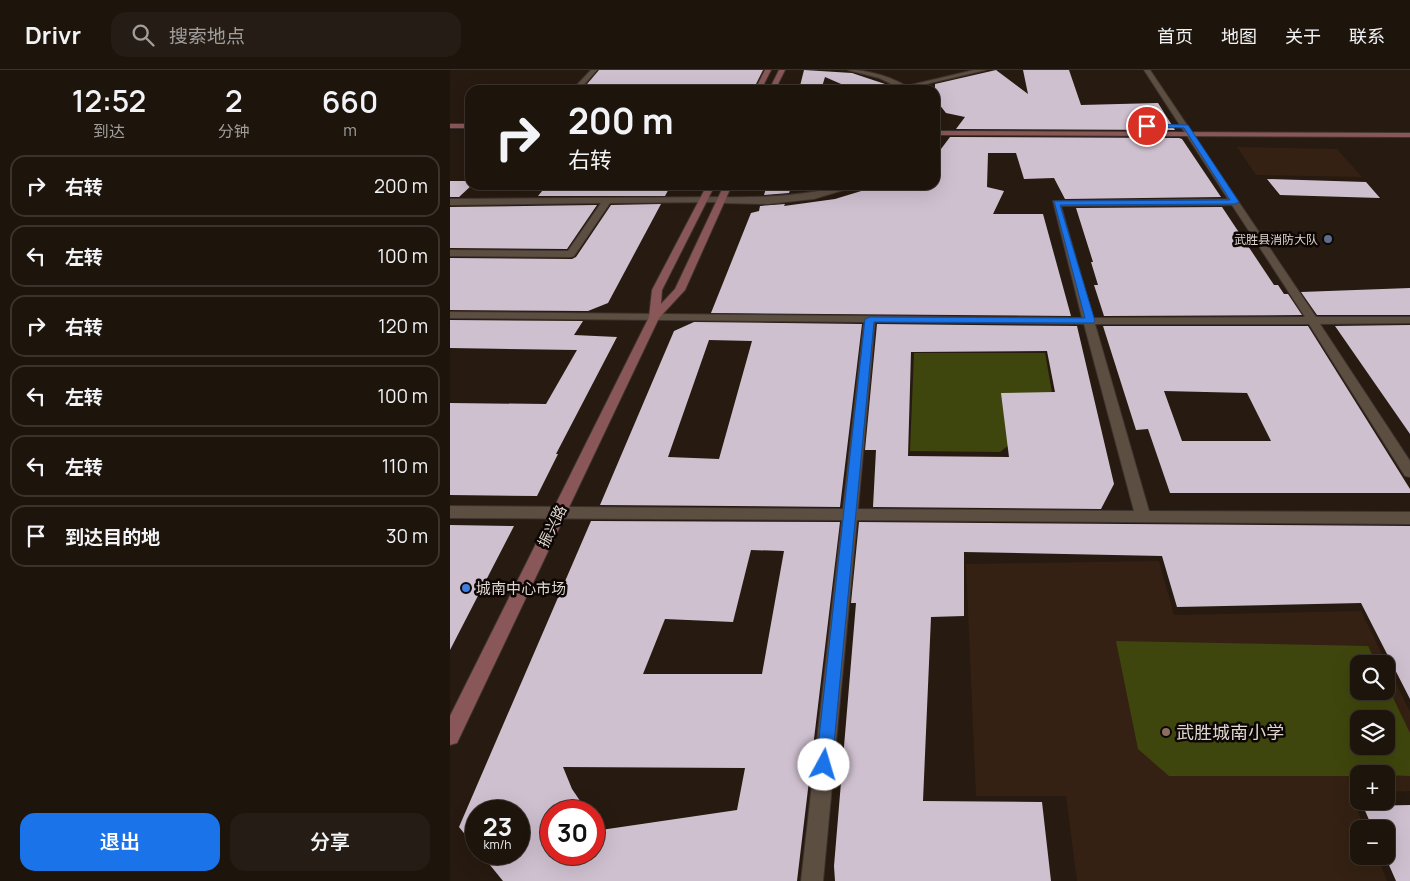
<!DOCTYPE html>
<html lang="zh">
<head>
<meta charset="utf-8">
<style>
  :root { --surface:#1d140c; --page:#251d15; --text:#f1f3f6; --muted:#a09e9d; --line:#3b332d; --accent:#1a73e8 }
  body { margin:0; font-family:Manrope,"Noto Sans SC",sans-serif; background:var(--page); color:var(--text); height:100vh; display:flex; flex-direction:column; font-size:19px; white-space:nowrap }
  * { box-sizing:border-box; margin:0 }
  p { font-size:16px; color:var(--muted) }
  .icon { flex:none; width:28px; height:28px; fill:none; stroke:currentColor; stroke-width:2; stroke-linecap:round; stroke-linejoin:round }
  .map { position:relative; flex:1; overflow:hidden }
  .panel { display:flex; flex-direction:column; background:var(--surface); width:450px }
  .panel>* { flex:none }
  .hud { position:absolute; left:15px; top:15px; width:475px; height:105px; border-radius:15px; box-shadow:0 5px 20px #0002,0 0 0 1px var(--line); background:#1d140c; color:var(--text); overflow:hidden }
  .buttons { position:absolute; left:900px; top:585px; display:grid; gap:10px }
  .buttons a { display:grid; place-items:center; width:45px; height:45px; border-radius:10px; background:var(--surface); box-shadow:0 5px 20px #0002,0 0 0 1px var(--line); font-size:25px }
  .speed { position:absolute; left:15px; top:730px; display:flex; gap:10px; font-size:25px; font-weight:700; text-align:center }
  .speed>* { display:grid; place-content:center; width:65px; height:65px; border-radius:50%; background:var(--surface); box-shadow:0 5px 20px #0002,0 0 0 1px var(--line); line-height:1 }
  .speed small { font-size:12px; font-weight:400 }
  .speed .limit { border:8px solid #d22; background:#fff; color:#111 }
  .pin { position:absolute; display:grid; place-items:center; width:42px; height:42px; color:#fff; margin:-21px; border:2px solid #fff; border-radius:50%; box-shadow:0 1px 5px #0007 }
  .me { position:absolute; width:55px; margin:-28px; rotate:6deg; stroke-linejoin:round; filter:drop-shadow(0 0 4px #0008) }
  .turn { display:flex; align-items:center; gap:18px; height:105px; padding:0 20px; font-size:22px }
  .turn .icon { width:65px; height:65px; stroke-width:2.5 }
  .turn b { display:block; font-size:35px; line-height:42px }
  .eta { display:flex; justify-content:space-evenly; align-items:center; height:85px; text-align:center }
  .eta b { font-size:30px; font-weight:600; line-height:35px }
  .cta { display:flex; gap:10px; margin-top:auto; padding:10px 20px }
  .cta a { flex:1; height:58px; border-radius:15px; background:var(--accent); color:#fff; font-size:20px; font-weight:600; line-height:58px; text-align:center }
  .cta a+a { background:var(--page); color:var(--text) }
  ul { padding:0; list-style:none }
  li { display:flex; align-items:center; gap:15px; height:62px; margin:0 10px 8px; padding:0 10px; border:2px solid var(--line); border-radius:15px }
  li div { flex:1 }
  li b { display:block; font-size:19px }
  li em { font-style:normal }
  header { display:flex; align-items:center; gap:30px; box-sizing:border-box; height:70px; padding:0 25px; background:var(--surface); border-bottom:1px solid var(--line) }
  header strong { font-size:24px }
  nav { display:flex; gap:28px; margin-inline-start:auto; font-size:18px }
  .search { width:350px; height:45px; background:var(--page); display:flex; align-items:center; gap:12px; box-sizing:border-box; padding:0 18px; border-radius:15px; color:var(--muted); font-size:19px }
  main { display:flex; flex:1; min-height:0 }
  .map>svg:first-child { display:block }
  .built { fill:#342113; fill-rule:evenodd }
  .green { fill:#3f460d; fill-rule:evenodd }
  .building { fill:#cfc0d0; fill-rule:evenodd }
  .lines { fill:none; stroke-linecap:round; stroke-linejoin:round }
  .minor-casing { stroke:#3d332e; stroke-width:2 }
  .tertiary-casing { stroke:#3d332e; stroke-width:2 }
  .secondary-casing { stroke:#3d332e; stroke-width:2 }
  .minor { fill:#5d4e42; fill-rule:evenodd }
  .tertiary { fill:#5d4e42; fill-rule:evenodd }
  .secondary { fill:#8a5759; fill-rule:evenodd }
  .route { fill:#1a73e8; stroke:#114b97 }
  .service-dot { fill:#5c6f8a; stroke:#0c0604; stroke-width:2 }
  .shop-dot { fill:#3f7fe0; stroke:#0c0604; stroke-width:2 }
  .education-dot { fill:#8d6e63; stroke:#0c0604; stroke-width:2 }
  .labels { text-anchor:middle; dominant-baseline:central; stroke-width:5; stroke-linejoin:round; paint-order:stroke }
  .far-poi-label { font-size:12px; fill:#ded5ce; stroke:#0c0604; text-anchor:end }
  .street-label { font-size:15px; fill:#ded5ce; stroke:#0c0604 }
  .poi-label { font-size:15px; fill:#ded5ce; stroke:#0c0604; text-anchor:start }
  .near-poi-label { font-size:18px; fill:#ded5ce; stroke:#0c0604; text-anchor:start }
</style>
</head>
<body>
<header>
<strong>Drivr</strong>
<div class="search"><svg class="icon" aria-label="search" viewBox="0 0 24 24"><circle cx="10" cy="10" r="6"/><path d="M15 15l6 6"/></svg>搜索地点</div>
<nav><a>首页</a><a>地图</a><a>关于</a><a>联系</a></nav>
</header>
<main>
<section class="panel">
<div class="eta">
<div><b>12:52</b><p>到达</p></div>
<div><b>2</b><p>分钟</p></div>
<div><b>660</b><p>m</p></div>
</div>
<ul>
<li><svg class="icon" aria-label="right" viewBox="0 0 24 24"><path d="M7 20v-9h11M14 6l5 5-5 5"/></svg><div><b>右转</b></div><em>200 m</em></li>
<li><svg class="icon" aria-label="left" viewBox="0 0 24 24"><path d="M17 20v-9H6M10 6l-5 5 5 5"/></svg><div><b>左转</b></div><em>100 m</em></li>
<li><svg class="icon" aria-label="right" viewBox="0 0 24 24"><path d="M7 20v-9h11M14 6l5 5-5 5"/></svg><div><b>右转</b></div><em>120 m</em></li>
<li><svg class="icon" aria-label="left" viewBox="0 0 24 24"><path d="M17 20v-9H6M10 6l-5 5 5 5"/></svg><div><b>左转</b></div><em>100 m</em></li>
<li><svg class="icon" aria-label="left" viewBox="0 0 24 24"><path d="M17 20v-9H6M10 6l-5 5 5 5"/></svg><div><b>左转</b></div><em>110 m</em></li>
<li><svg class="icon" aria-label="arrive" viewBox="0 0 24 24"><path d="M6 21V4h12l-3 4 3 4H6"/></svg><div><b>到达目的地</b></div><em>30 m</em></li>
</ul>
<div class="cta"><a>退出</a><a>分享</a></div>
</section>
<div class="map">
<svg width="960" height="811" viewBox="0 0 960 811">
  <rect width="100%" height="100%" fill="#271a10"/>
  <path class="built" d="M787 77 887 79 912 107 806 105Z
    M709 491 724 545 911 541 960 642V721L936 722V704H909V723L901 724 915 759H909V786H927L937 811H627L616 726H526L516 494ZM909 594H936V621H909ZM909 649H936V676H909Z"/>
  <path class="green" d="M464 283H595L611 374 559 375 550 382 460 381Z
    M666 571 918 576 927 594H909V621H936V613L960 663V706L909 704V706H719L688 679ZM909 649H936V676H909Z"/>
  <path class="building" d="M149 0H313L303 20H132Z
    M354 0 402 3 444 17V20H405L375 7 371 20H349Z
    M546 0 578 24 573 0H619L631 35 708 33 725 60 506 59 515 47 496 43 485 29V14Z
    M500 67 729 68 732 69 771 127 615 129 604 108 574 109 566 83H538L537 117 554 121 543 144H593L621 246 261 243 301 143 309 141 310 136 335 134 334 136 385 129 431 115H485V87Z
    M817 109 916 112 930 128 830 125Z
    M0 111H20L22 115 9 127H0Z
    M97 115H221L215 126H88Z
    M317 115H342L339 123 314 125Z
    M211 134 158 233 138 241 0 240V188L122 189 126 187 161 135Z
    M147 135 117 179 0 178V137Z
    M772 137 824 215H828L834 224H838L852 245 654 246 644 215H648L641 192H643L626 138Z
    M960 218V245H867L851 222Z
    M0 250 133 251 124 265 167 267 106 384H108L87 426 0 425V333L96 334 127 280 0 278Z
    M244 252 412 254 390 437 150 435 224 261ZM259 270 302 271 269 389 218 387Z
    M427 254 627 256 664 414 651 439 423 437 426 380H415ZM597 281 605 322 551 323 559 387 458 386 461 282Z
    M960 255V364L885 256Z
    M653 256H858L960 419V423H720L698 359 686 360ZM714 321 797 323 821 371H732Z
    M141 451 390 452 347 811H53L31 784H69V741H26V778L9 757ZM301 480 334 481 312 604H193L215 549 283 552ZM113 697 295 698 287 740 144 761V784H101V741H137L122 719Z
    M409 452 960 456V629L911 533 727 537 712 486 514 482V546L481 547 473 731 592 732 601 811H385L384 796 406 533H401Z
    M0 455 64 456 0 580Z
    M960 735V811H946L935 786 936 759H923L913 736Z"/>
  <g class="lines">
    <g class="minor-casing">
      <path id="minor" d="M141 0H147L129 20H122Z
        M524 0H536L455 19 452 17Z
        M694 0H700L866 247H960V253L870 254 960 391V407L955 406 859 254H645L699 441 960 442V454L407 450 373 811H351L392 450 0 448V436L393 439 414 252 0 248V242L632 248 603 131 778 129ZM782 135 855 247 643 248 611 136ZM425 252 634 254 684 441 408 439Z
        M271 127 275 130 274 132 160 133 124 186 121 187 0 186V180L118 181 151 133 0 135V129Z"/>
    </g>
    <g class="tertiary-casing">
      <path id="tertiary" d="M398 0C419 0 445 7 462 20H454L429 8Z
        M396 115H410L364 129 318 134 271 133 267 130 271 127C314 128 354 126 396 115Z"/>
    </g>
    <g class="secondary-casing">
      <path id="secondary" d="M315 0H321L311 20H305Z
        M329 0H335L325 20H319Z
        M0 54H20V58H0Z
        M485 61 960 63V67L485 65Z
        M257 115H265L212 220 211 234 225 219 274 115H282L235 220 209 248 7 673 0 675V646L199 247 202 220Z"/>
    </g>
    <use href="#minor" class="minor"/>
    <use href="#tertiary" class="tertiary"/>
    <use href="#secondary" class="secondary"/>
  </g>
  <path class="route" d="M697 54 738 55 789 132 785 134 610 135 645 251 643 253 424 252 382 695 379 701 374 703 368 701 366 695 415 249 420 247 635 248 604 131 780 130 734 58 695 57Z"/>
  <circle class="service-dot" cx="878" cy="169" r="5"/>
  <circle class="shop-dot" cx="16" cy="518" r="5"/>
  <circle class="education-dot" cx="716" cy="662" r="5"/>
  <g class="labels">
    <g class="far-poi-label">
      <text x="868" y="169">武胜县消防大队</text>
    </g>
    <g class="street-label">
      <text transform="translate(102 456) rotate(-64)">振兴路</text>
    </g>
    <g class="poi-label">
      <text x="26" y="518">城南中心市场</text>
    </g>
    <g class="near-poi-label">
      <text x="726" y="662">武胜城南小学</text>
    </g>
  </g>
</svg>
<div class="buttons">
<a><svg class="icon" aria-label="search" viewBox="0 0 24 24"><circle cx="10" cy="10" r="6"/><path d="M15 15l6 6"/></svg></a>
<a><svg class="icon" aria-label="layers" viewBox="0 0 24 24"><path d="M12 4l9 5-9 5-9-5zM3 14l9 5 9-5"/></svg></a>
<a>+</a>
<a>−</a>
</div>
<div class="speed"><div>23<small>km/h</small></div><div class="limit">30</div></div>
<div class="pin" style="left:697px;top:56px;background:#d93025"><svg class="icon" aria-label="arrive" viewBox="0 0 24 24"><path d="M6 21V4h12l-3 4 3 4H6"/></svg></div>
<svg class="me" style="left:374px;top:695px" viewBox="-20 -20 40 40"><circle r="19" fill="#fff"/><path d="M0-13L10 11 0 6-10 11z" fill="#1a73e8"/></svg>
<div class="hud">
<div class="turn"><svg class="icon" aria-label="right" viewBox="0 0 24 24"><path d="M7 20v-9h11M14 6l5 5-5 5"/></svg><div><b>200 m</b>右转</div></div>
</div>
</div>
</main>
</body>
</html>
